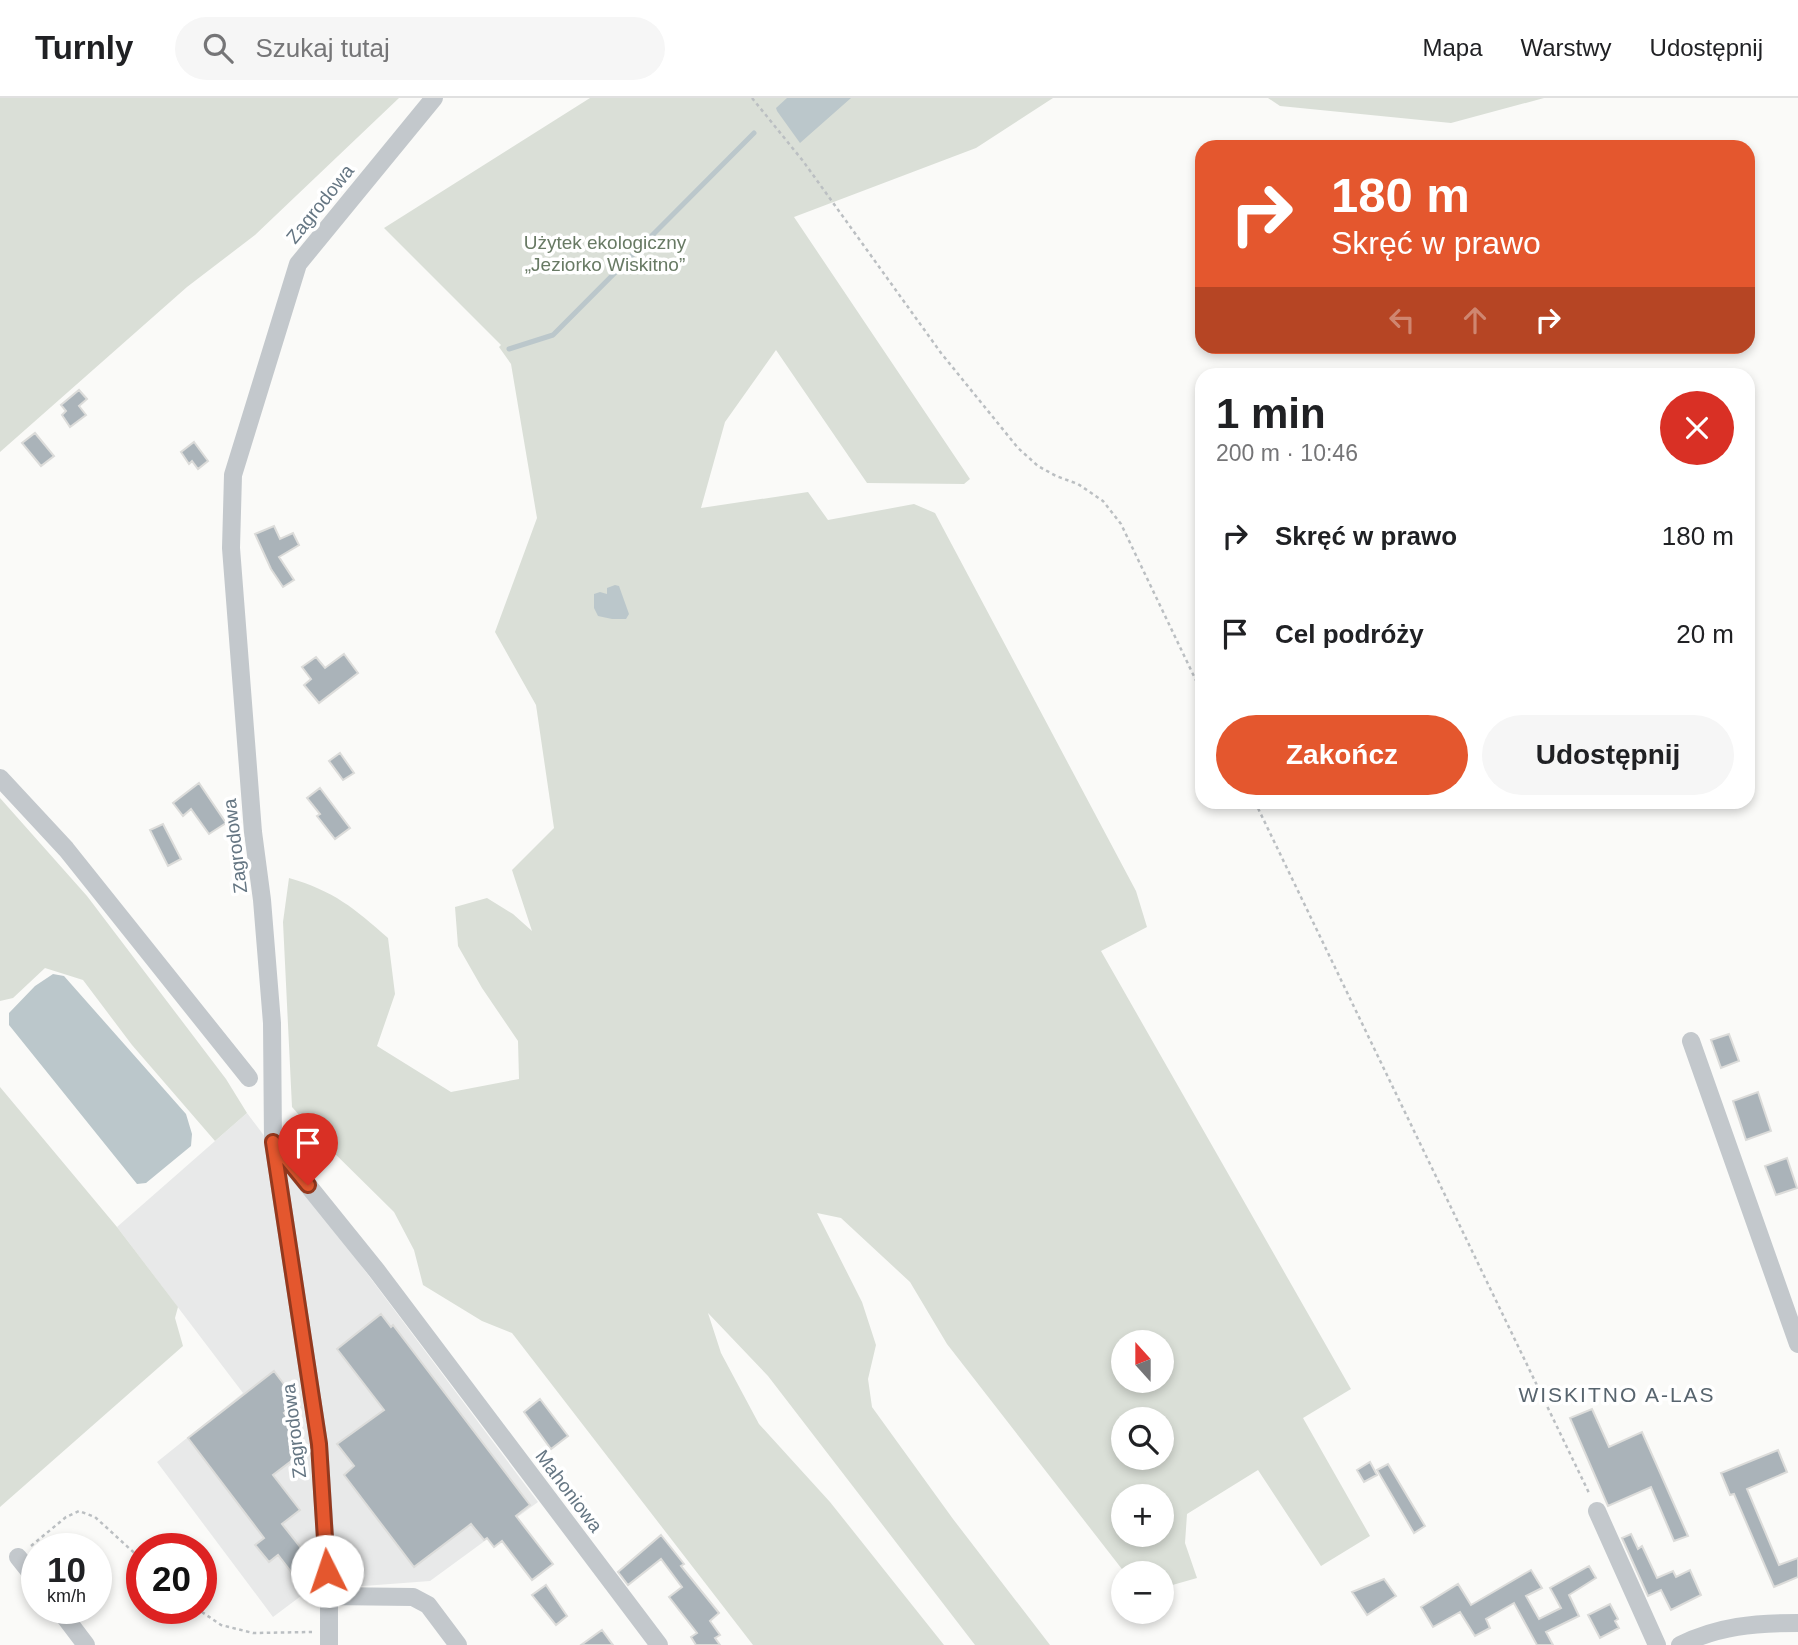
<!DOCTYPE html>
<html lang="pl">
<head>
<meta charset="utf-8">
<style>
  :root { --surface:#fff; --page:#f6f6f6; --text:#202124; --muted:#757577; --line:#e0e0e0; --accent:#e4572e }
  body { margin:0; font-family:Arial,sans-serif; background:var(--page); color:var(--text); height:100vh; display:flex; flex-direction:column; font-size:26px; white-space:nowrap }
  * { box-sizing:border-box; margin:0 }
  p { font-size:23px; color:var(--muted) }
  .icon { flex:none; width:38px; height:38px; fill:none; stroke:currentColor; stroke-width:2; stroke-linecap:round; stroke-linejoin:round }
  .map { position:relative; flex:1; overflow:hidden }
  .sheet { position:absolute; left:1195px; top:270px; width:560px; height:441px; display:flex; flex-direction:column; background:var(--surface); border-radius:21px; box-shadow:0 4px 10px #0003 }
  .sheet>* { flex:none }
  .banner { position:absolute; left:1195px; top:42px; width:560px; height:214px; border-radius:21px; box-shadow:0 4px 10px #0003; background:#e4572e; color:#fff; overflow:hidden }
  .needle { width:46px; rotate:339deg }
  .fabs { position:absolute; left:1111px; top:1232px; display:grid; gap:14px }
  .fabs a { display:grid; place-items:center; width:63px; height:63px; border-radius:50%; background:var(--surface); box-shadow:0 4px 10px #0003; font-size:35px }
  .speed { position:absolute; left:21px; top:1435px; display:flex; gap:14px; font-size:35px; font-weight:700; text-align:center }
  .speed>* { display:grid; place-content:center; width:91px; height:91px; border-radius:50%; background:var(--surface); box-shadow:0 4px 10px #0003; line-height:1 }
  .speed small { font-size:18px; font-weight:400 }
  .speed .limit { border:10px solid #d22; background:#fff; color:#111 }
  .pin { position:absolute; display:grid; place-items:center; width:60px; height:60px; color:#fff; margin:-72px -30px; border-radius:50% 50% 50% 0; rotate:-45deg; box-shadow:0 0 7px #0007 }
  .pin .icon { rotate:45deg }
  .me { position:absolute; width:77px; margin:-38px; rotate:356deg; stroke-linejoin:round; filter:drop-shadow(0 0 5px #0008) }
  .turn { display:flex; align-items:center; gap:24px; height:147px; padding:0 21px; font-size:32px }
  .turn .icon { width:91px; height:91px; stroke-width:2.5 }
  .turn b { display:block; font-size:49px; line-height:60px }
  .lanes { display:flex; align-items:center; height:66px; padding:0 21px; background:#0003; justify-content:center; gap:35px; direction:ltr }
  .lanes .off { opacity:.35 }
  .round { display:grid; place-items:center; flex:none; width:74px; height:74px; border-radius:37px; background:var(--page) }
  .summary { display:flex; align-items:center; justify-content:space-between; height:119px; padding:0 21px }
  h1 { font-size:42px; font-weight:600; line-height:52px }
  .primary-button { display:flex; gap:14px; margin-top:auto; padding:14px 21px }
  .primary-button a { flex:1; height:80px; border-radius:42px; background:var(--accent); color:#fff; font-size:28px; font-weight:600; line-height:80px; text-align:center }
  .primary-button a+a { background:var(--page); color:var(--text) }
  ul { padding:0; list-style:none }
  li { display:flex; align-items:center; gap:21px; height:98px; padding:0 21px }
  li div { flex:1 }
  li b { display:block; font-size:26px }
  li em { font-style:normal }
  header { display:flex; align-items:center; gap:42px; box-sizing:border-box; height:98px; padding:0 35px; background:var(--surface); border-bottom:2px solid var(--line) }
  header strong { font-size:33px }
  nav { display:flex; gap:38px; margin-inline-start:auto; font-size:24px }
  .search { width:490px; height:63px; background:var(--page); display:flex; align-items:center; gap:18px; box-sizing:border-box; padding:0 24px; border-radius:38px; color:var(--muted); font-size:26px }
  .map>svg:first-child { display:block }
  .built { fill:#e8e9e9 }
  .green { fill:#dadfd7; fill-rule:evenodd }
  .water { fill:#bbc7cb }
  .lines { fill:none; stroke-linecap:round; stroke-linejoin:round }
  .stream { stroke:#bbc7cb; stroke-width:5 }
  .building { fill:#aab3b9; stroke:#dcdcda; stroke-width:2 }
  .path { stroke:#bbbfc2; stroke-width:2.5; stroke-dasharray:3.5 3.5; stroke-linecap:butt }
  .minor { stroke:#c3c8cc; stroke-width:18 }
  .route-casing { stroke:#94391e; stroke-width:18 }
  .route { stroke:#e4572e; stroke-width:12 }
  .labels { text-anchor:middle; dominant-baseline:central; stroke-width:7; stroke-linejoin:round; paint-order:stroke }
  .street-label { font-size:19px; fill:#657683; stroke:#fff }
  .park-label { font-size:19px; fill:#687a64; stroke:#fff }
  .neighbourhood-label { font-size:21px; letter-spacing:2px; fill:#57646e; stroke:#fff }
</style>
</head>
<body>
<header>
<strong>Turnly</strong>
<div class="search"><svg class="icon" aria-label="search" viewBox="0 0 24 24"><circle cx="10" cy="10" r="6"/><path d="M15 15l6 6"/></svg>Szukaj tutaj</div>
<nav><a>Mapa</a><a>Warstwy</a><a>Udostępnij</a></nav>
</header>
<div class="map">
<svg width="1798" height="1547" viewBox="0 0 1798 1547">
  <rect width="100%" height="100%" fill="#fafaf8"/>
  <path class="built" d="M247 1015 538 1404 430 1483 337 1490 301 1498 273 1519 157 1364 243 1295 117 1129Z"/>
  <path class="green" d="M0 0H399L255 137 187 189 0 354Z
    M590 0H1053L976 50 794 119 970 381 964 386 867 385 776 252 725 324 701 410 808 394 828 422 914 406 935 415 1136 793 1147 829 1101 853 1351 1291 1303 1320 1370 1438 1321 1468 1258 1372 1187 1416 1185 1445 1197 1480 1162 1490V1475H1125L947 1246 910 1184 841 1120 817 1115 862 1204 876 1247 868 1281 872 1309 953 1421 1050 1547H975L768 1278 708 1215 721 1255 759 1326 830 1404 944 1547H753L512 1235 482 1223 423 1187 414 1152 394 1114 320 1041 292 1009 283 824 289 780C334 793 354 810 388 840L395 896 377 948 451 994 519 981 518 943 482 890 458 848 455 809 487 800 513 816 532 833 512 772 554 730 536 607 495 534 537 420 511 266 499 249 501 247 384 130ZM1124 1244H1162V1283H1124ZM1124 1321H1162V1360H1124ZM1124 1398H1162V1437H1124Z
    M1268 0H1544L1451 25 1280 8Z
    M0 700 87 798 226 981 247 1015 215 1043 132 947 83 882 45 870 13 900 0 903Z
    M0 989 117 1129 178 1209 175 1220 183 1248 0 1409Z"/>
  <path class="water" d="M787 0H851L800 45 777 13 776 10Z
    M615 487 619 488 629 516 626 521H612L598 518 594 510V496L600 494 607 496V490Z
    M53 876 64 878 186 1016 192 1036 191 1048 146 1085 137 1086 9 927V915L35 888Z"/>
  <g class="lines">
    <path class="stream" d="M509 251 553 237 754 35"/>
  </g>
  <path class="building" d="M79 292 87 301 79 308 86 317 70 329 62 317 66 313 61 307Z
    M35 335 54 358 41 368 22 345Z
    M194 344 208 363 198 371 192 363 189 366 181 354Z
    M274 428 280 441 293 435 299 447 279 459 294 482 283 489 271 471 255 436Z
    M344 556 358 575 319 605 304 587 311 581 302 569 316 559 325 570Z
    M340 655 354 675 343 682 329 663Z
    M199 685 226 725 209 736 191 711 183 718 173 705Z
    M320 690 350 730 335 741 317 718 320 716 307 700Z
    M163 726 181 761 168 768 150 732Z
    M1729 936 1739 963 1721 970 1711 942Z
    M1758 994 1771 1033 1746 1042 1733 1003Z
    M1787 1060 1797 1090 1776 1097 1765 1068Z
    M381 1216 391 1229 393 1227 530 1407 516 1418 553 1466 532 1482 502 1443 494 1449 487 1440 484 1442 471 1426 414 1469 344 1377 354 1368 337 1346 384 1312 337 1251Z
    M274 1273 298 1305 284 1315 302 1338 294 1344 303 1354 273 1377 300 1412 282 1426 316 1469 299 1484 278 1457 269 1464 255 1447 264 1440 188 1340Z
    M540 1301 568 1338 551 1351 524 1314Z
    M1592 1311 1609 1349 1642 1334 1688 1438 1674 1443 1651 1389 1608 1408 1570 1320Z
    M1778 1352 1787 1374 1747 1391 1779 1467 1798 1460V1479L1774 1489 1734 1396 1730 1397 1721 1375Z
    M1370 1364 1377 1377 1364 1384 1357 1372Z
    M1388 1366 1425 1428 1414 1435 1377 1372Z
    M1631 1436 1638 1451 1642 1448 1657 1480 1673 1473 1676 1479 1690 1472 1701 1497 1671 1512 1661 1492 1648 1498 1622 1440Z
    M661 1437 684 1466 681 1468 719 1515 710 1523 720 1537 715 1540 720 1547H696L691 1539 697 1535 669 1499 682 1489 661 1461 628 1487 618 1474Z
    M1589 1468 1596 1480 1569 1497 1579 1518 1546 1534 1553 1547H1537L1514 1505 1486 1521 1490 1530 1475 1538 1460 1514 1433 1529 1421 1509 1458 1486 1471 1507 1531 1472 1542 1490 1526 1498 1539 1521 1561 1510 1550 1490Z
    M1384 1481 1396 1498 1367 1517 1352 1494Z
    M546 1487 567 1518 556 1527 532 1497Z
    M1610 1506 1618 1521 1615 1523 1619 1530 1600 1540 1588 1517Z
    M602 1532 613 1547H581Z"/>
  <g class="lines">
    <path class="path" d="M752 0 803 63 941 255 1018 350 1038 368 1056 378 1078 386 1103 403 1121 426 1202 595
      M1255 704 1590 1397
      M31 1448 66 1419 79 1413 95 1419 142 1462
      M196 1510 221 1527 253 1535 312 1534"/>
    <path class="minor" d="M0 680 66 751 249 980
      M1691 943 1798 1246
      M273 1044 377 1173 659 1547
      M1597 1413 1657 1547
      M18 1459 37 1483
      M329 1498 413 1499 428 1507 458 1547
      M58 1510 86 1547
      M329 1547V1498L319 1346 273 1044 272 925 262 802 253 734 231 450 233 377 298 166 434 0
      M1680 1547C1719 1528 1754 1525 1798 1525"/>
  </g>
  <g class="lines">
    <g class="route-casing">
      <path id="route" d="M308 1087 273 1044 319 1346 327 1473"/>
    </g>
    <use href="#route" class="route"/>
  </g>
  <g class="labels">
    <g class="street-label">
      <text transform="translate(320 106) rotate(-51)">Zagrodowa</text>
      <text transform="translate(235 748) rotate(-97)">Zagrodowa</text>
      <text transform="translate(294 1333) rotate(-97)">Zagrodowa</text>
      <text transform="translate(569 1393) rotate(53)">Mahoniowa</text>
    </g>
    <g class="park-label">
      <text x="605" y="144">Użytek ekologiczny<tspan x="605" dy="22">„Jeziorko Wiskitno”</tspan></text>
    </g>
    <g class="neighbourhood-label">
      <text x="1617" y="1296">WISKITNO A-LAS</text>
    </g>
  </g>
</svg>
<div class="fabs">
<a><svg class="needle" viewBox="-14 -14 28 28"><path d="M0-13l5 13h-10z" fill="#e53935"/><path d="M0 13l5-13h-10z" fill="#757577"/></svg></a>
<a><svg class="icon" aria-label="search" viewBox="0 0 24 24"><circle cx="10" cy="10" r="6"/><path d="M15 15l6 6"/></svg></a>
<a>+</a>
<a>−</a>
</div>
<div class="speed"><div>10<small>km/h</small></div><div class="limit">20</div></div>
<div class="pin" style="left:308px;top:1087px;background:#d93025"><svg class="icon" aria-label="arrive" viewBox="0 0 24 24"><path d="M6 21V4h12l-3 4 3 4H6"/></svg></div>
<svg class="me" style="left:327px;top:1473px" viewBox="-20 -20 40 40"><circle r="19" fill="#fff"/><path d="M0-13L10 11 0 6-10 11z" fill="#e4572e"/></svg>
<div class="banner">
<div class="turn"><svg class="icon" aria-label="right" viewBox="0 0 24 24"><path d="M7 20v-9h11M14 6l5 5-5 5"/></svg><div><b>180 m</b>Skręć w prawo</div></div>
<div class="lanes"><svg class="icon off" aria-label="left" viewBox="0 0 24 24"><path d="M17 20v-9H6M10 6l-5 5 5 5"/></svg><svg class="icon off" aria-label="ahead" viewBox="0 0 24 24"><path d="M12 20V5M6 11l6-6 6 6"/></svg><svg class="icon" aria-label="right" viewBox="0 0 24 24"><path d="M7 20v-9h11M14 6l5 5-5 5"/></svg></div>
</div>
<section class="sheet">
<div class="summary"><div><h1>1 min</h1><p>200 m · 10:46</p></div><a class="round" style="background:#d93025;color:#fff"><svg class="icon" aria-label="close" viewBox="0 0 24 24"><path d="M6 6l12 12M18 6L6 18"/></svg></a></div>
<ul>
<li><svg class="icon" aria-label="right" viewBox="0 0 24 24"><path d="M7 20v-9h11M14 6l5 5-5 5"/></svg><div><b>Skręć w prawo</b></div><em>180 m</em></li>
<li><svg class="icon" aria-label="arrive" viewBox="0 0 24 24"><path d="M6 21V4h12l-3 4 3 4H6"/></svg><div><b>Cel podróży</b></div><em>20 m</em></li>
</ul>
<div class="primary-button"><a>Zakończ</a><a>Udostępnij</a></div>
</section>
</div>
</body>
</html>
